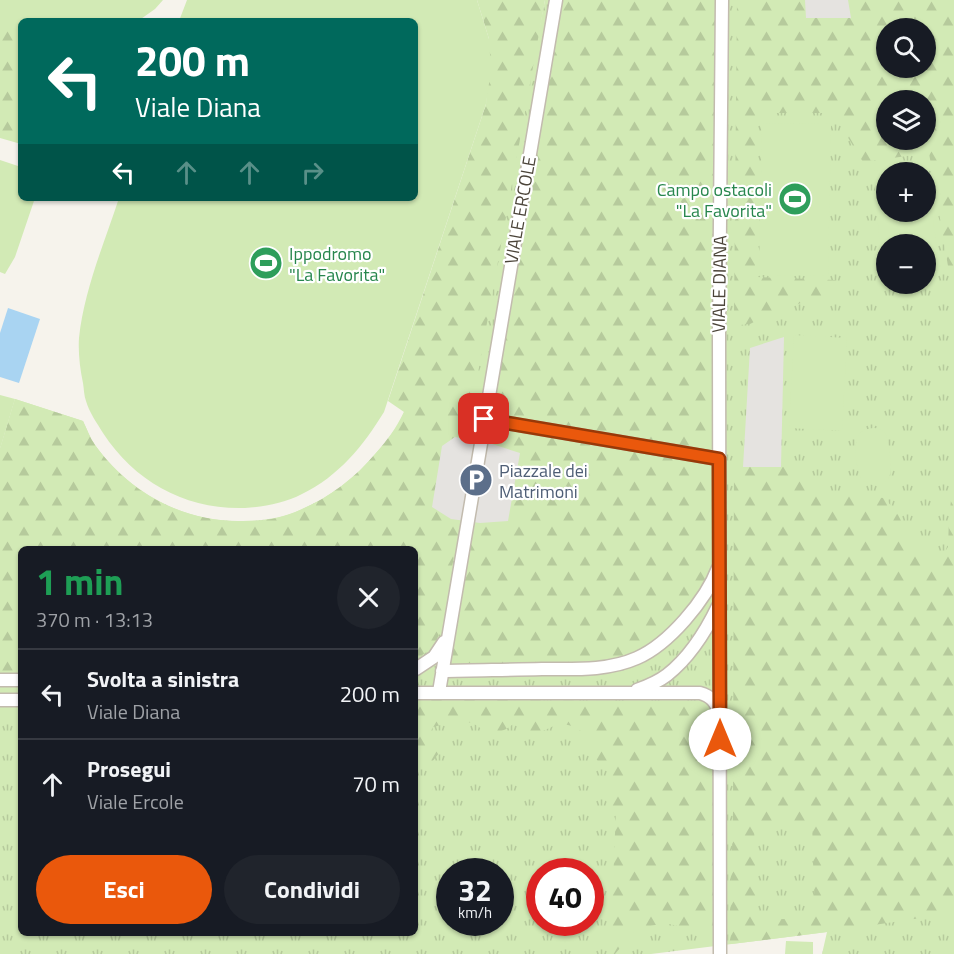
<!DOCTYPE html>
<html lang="it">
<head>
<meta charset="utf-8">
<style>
  :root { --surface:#171b24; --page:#20242c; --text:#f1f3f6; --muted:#9ea1a6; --line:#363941; --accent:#ea580c }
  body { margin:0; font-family:"Titillium Web",sans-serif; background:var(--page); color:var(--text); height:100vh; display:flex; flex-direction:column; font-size:22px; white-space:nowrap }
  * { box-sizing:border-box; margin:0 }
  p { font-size:20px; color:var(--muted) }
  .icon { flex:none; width:33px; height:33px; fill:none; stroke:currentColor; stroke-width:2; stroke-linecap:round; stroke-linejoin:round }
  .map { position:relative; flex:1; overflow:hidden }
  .details { position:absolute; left:18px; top:546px; width:400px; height:390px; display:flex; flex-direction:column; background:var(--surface); border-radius:9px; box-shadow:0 2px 4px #0004 }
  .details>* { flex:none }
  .hud { position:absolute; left:18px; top:18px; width:400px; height:183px; border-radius:9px; box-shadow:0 2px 4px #0004; background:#00695c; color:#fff; overflow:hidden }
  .tools { position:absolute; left:876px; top:18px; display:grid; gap:12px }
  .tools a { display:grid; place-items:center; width:60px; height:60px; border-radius:50%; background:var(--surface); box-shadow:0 2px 4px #0004; font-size:30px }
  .speed { position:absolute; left:436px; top:858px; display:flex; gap:12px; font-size:30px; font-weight:700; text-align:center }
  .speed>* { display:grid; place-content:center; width:78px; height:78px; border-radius:50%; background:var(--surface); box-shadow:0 2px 4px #0004; line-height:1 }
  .speed small { font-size:15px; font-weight:400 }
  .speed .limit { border:9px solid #d22; background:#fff; color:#111 }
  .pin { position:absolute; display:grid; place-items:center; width:51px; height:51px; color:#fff; margin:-26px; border-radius:12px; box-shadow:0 3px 9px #0006 }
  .me { position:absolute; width:66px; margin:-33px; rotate:0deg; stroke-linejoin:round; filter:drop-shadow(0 0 4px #0008) }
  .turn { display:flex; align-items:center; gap:21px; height:126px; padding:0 18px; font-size:27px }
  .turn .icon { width:78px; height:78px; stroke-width:2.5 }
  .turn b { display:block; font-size:42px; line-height:51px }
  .lanes { display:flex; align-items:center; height:57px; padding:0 18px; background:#0003; justify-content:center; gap:30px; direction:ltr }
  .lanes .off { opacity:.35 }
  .round { display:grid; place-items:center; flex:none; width:63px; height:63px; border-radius:32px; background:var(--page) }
  .headline { display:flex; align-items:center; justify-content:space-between; height:102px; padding:0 18px }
  h1 { font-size:36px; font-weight:700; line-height:45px; color:#1e9e55 }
  .primary-button { display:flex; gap:12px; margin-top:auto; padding:12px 18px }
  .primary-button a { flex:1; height:69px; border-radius:36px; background:var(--accent); color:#fff; font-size:24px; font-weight:700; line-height:69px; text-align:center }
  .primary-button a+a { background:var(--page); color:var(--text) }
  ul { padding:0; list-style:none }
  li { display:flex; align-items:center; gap:18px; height:90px; padding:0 18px; border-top:2px solid var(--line) }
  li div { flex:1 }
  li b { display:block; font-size:22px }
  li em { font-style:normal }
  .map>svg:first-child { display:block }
  .grass { fill:url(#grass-tufts); fill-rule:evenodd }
  .forest { fill:url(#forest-firs); fill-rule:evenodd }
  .pitch { fill:#d2eab5; fill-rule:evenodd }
  .parking { fill:#e5e3e0 }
  .water { fill:#a9d4f2 }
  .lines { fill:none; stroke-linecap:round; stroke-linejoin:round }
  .minor-casing { stroke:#c2bbae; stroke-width:15 }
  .minor { stroke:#fff; stroke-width:12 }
  .route-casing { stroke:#983908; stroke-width:15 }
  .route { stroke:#ea580c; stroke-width:10 }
  .labels { text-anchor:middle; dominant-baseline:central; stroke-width:4.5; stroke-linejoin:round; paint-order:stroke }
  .leisure-label { font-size:18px; fill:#27864d; stroke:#fff; text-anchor:end }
  .street-label { font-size:18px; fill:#4b4439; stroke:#fff }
  .service-label { font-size:18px; fill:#4e5e75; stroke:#fff; text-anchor:start }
</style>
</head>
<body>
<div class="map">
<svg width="954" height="954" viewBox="0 0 954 954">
  <defs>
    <pattern id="grass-tufts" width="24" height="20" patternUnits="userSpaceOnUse" patternTransform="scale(1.5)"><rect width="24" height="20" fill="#d2eab5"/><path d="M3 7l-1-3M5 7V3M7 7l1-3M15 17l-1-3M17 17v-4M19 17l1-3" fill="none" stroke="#b6ca9c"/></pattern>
    <pattern id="forest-firs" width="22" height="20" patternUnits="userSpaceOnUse" patternTransform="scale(1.5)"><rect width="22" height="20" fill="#d2eab5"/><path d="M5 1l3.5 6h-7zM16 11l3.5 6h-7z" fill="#b6ca9c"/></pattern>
  </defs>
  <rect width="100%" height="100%" fill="#f6f3ec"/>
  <path class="grass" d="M545 0H954V954H822L827 932 651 954H0V449L15 399 83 421C87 429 90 438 95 445 129 492 184 523 243 521 262 521 282 518 300 510 331 497 355 478 376 453 382 446 388 440 393 432 398 426 401 419 404 412L537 40ZM886 28H926V68H886ZM886 100H926V140H886ZM886 172H926V212H886ZM886 244H926V284H886ZM21 549H416V933H21ZM450 872H501V922H450ZM540 872H591V922H540Z"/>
  <path class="forest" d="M477 0H545L469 423 476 425 473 440 455 437 442 446 432 507 451 519 459 520V527L441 630 437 639 431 649 416 659V549H21V673H0V449L15 399 83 421C87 429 90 438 95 445 131 495 185 523 247 521 265 521 284 518 300 510 330 497 355 478 376 453 388 439 395 430 404 412L388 401 486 104 489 39Z
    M561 0H717L713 452 489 417Z
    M737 0H954V286L948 266 929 153 863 162 833 113H758L755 277 835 280 834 297 806 301 762 318 750 324 740 325 739 318 734 313ZM886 28H926V68H886ZM886 100H926V140H886Z
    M0 26 21 27V144L0 138Z
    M487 423 713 463 714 564 710 576 676 624 646 649 608 663 448 667 471 523 508 521 484 442Z
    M773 466 797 468 807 485 831 495 885 498 898 515 919 555 942 556 948 547 949 519 954 472V913L827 932 731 944 730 926 733 811 734 467ZM812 822 815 918 757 920 754 823Z
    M416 699 697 702 708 711 712 733 711 926 682 927 665 923 636 929 615 954H610L616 809 606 801 610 788V774L596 759 593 743 588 735 572 726 560 723 545 730 529 735 523 729 521 722 516 721C508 730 497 735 485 731 481 729 477 725 472 723 461 720 444 724 433 727L432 734 439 753 432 762 423 761 416 762Z
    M0 704H21V719L0 720Z"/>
  <path class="pitch" d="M0 0H163L155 9 138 21H21V27H0Z
    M187 0H477L489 39 491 70 486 104 384 412C363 446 339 476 302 494 285 503 264 507 245 508 186 510 135 482 103 433 97 423 89 412 86 401 84 396 84 389 83 383 80 369 78 352 79 338 84 290 104 244 119 198H416V21H179Z
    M762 123 831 124 828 276 759 275Z
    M0 160 21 167V198H35L15 257 5 274 0 272Z
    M925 165 941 275H926V244H886V277H882L874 171ZM886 172H926V212H886Z
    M794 335 847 338 842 431 789 428Z
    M0 395 15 399 0 449Z
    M875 428C879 429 884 430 886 435 888 439 888 445 889 449 891 463 896 487 873 485 868 484 864 482 861 478 856 468 852 440 861 432 865 429 870 428 875 428Z
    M786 941 813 942V954H785Z"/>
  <path class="parking" d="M805 0H848L851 18H806Z
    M784 337 781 467H743L750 348Z
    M455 437 489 443 520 453 508 521 480 523 451 519 432 507 442 446Z"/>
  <path class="water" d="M8 308 40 319 19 383 0 377V333Z"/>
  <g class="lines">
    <g class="minor-casing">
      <path id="minor" d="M484 419 719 459
        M416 669 434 657 444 642
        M442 671C475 670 509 670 542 669 574 669 608 671 637 658 669 644 706 600 718 568
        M0 680H21
        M637 690C648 686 658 682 667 675 690 657 706 631 718 606
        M439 692 556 0
        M416 693H700C711 696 716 702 719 713
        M0 700H21
        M720 954 719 331 722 0"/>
    </g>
    <use href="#minor" class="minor"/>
  </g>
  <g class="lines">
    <g class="route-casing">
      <path id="route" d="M484 419 719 459 720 739"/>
    </g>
    <use href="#route" class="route"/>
  </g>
  <defs>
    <g id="stadium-disc" transform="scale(1.725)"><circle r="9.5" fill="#2e9e5b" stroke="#fff"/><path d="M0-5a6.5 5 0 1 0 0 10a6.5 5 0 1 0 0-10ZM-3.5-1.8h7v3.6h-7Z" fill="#fff"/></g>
    <g id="parking-disc" transform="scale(1.725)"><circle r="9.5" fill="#5c6f8a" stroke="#fff"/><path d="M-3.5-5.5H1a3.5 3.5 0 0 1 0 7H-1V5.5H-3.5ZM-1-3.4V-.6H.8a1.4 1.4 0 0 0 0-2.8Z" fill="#fff"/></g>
  </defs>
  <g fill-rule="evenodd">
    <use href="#stadium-disc" x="795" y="199"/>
    <use href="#stadium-disc" x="266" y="263"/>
    <use href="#parking-disc" x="476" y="480"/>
  </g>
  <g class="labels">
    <g class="leisure-label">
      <text x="772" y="189">Campo ostacoli<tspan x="772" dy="21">"La Favorita"</tspan></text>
      <text x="289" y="253" text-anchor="start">Ippodromo<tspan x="289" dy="21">"La Favorita"</tspan></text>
    </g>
    <g class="street-label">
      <text transform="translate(520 210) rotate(-80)">VIALE ERCOLE</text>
      <text transform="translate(719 284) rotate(-89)">VIALE DIANA</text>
    </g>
    <g class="service-label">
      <text x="499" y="470">Piazzale dei<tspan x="499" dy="21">Matrimoni</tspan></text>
    </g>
  </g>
</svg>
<div class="tools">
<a><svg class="icon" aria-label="search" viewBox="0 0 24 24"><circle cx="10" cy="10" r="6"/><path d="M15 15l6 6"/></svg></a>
<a><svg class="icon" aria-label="layers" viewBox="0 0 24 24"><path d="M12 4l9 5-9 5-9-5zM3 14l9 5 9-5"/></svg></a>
<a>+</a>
<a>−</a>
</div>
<div class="speed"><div>32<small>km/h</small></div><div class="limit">40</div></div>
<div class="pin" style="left:484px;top:419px;background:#d93025"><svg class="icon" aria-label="arrive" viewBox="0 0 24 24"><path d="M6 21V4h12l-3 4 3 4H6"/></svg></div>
<svg class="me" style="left:720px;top:739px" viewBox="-20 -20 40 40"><circle r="19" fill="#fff"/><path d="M0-13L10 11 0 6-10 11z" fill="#ea580c"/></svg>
<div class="hud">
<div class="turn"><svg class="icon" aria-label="left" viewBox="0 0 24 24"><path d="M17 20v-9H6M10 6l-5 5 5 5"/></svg><div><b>200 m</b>Viale Diana</div></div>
<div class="lanes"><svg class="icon" aria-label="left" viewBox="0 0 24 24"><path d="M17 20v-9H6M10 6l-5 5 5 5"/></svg><svg class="icon off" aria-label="ahead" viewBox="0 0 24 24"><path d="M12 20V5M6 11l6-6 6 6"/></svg><svg class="icon off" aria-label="ahead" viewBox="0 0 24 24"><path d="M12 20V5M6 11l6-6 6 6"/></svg><svg class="icon off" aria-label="right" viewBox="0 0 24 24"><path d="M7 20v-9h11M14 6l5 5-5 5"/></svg></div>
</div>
<section class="details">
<div class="headline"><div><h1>1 min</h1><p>370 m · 13:13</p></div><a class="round"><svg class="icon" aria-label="close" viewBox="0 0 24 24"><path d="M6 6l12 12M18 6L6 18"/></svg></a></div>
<ul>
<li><svg class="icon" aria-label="left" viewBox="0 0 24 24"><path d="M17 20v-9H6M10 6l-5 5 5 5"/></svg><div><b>Svolta a sinistra</b><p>Viale Diana</p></div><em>200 m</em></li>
<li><svg class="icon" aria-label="ahead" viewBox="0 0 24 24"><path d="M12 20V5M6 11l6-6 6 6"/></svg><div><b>Prosegui</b><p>Viale Ercole</p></div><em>70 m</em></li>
</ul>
<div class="primary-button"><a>Esci</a><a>Condividi</a></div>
</section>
</div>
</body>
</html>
